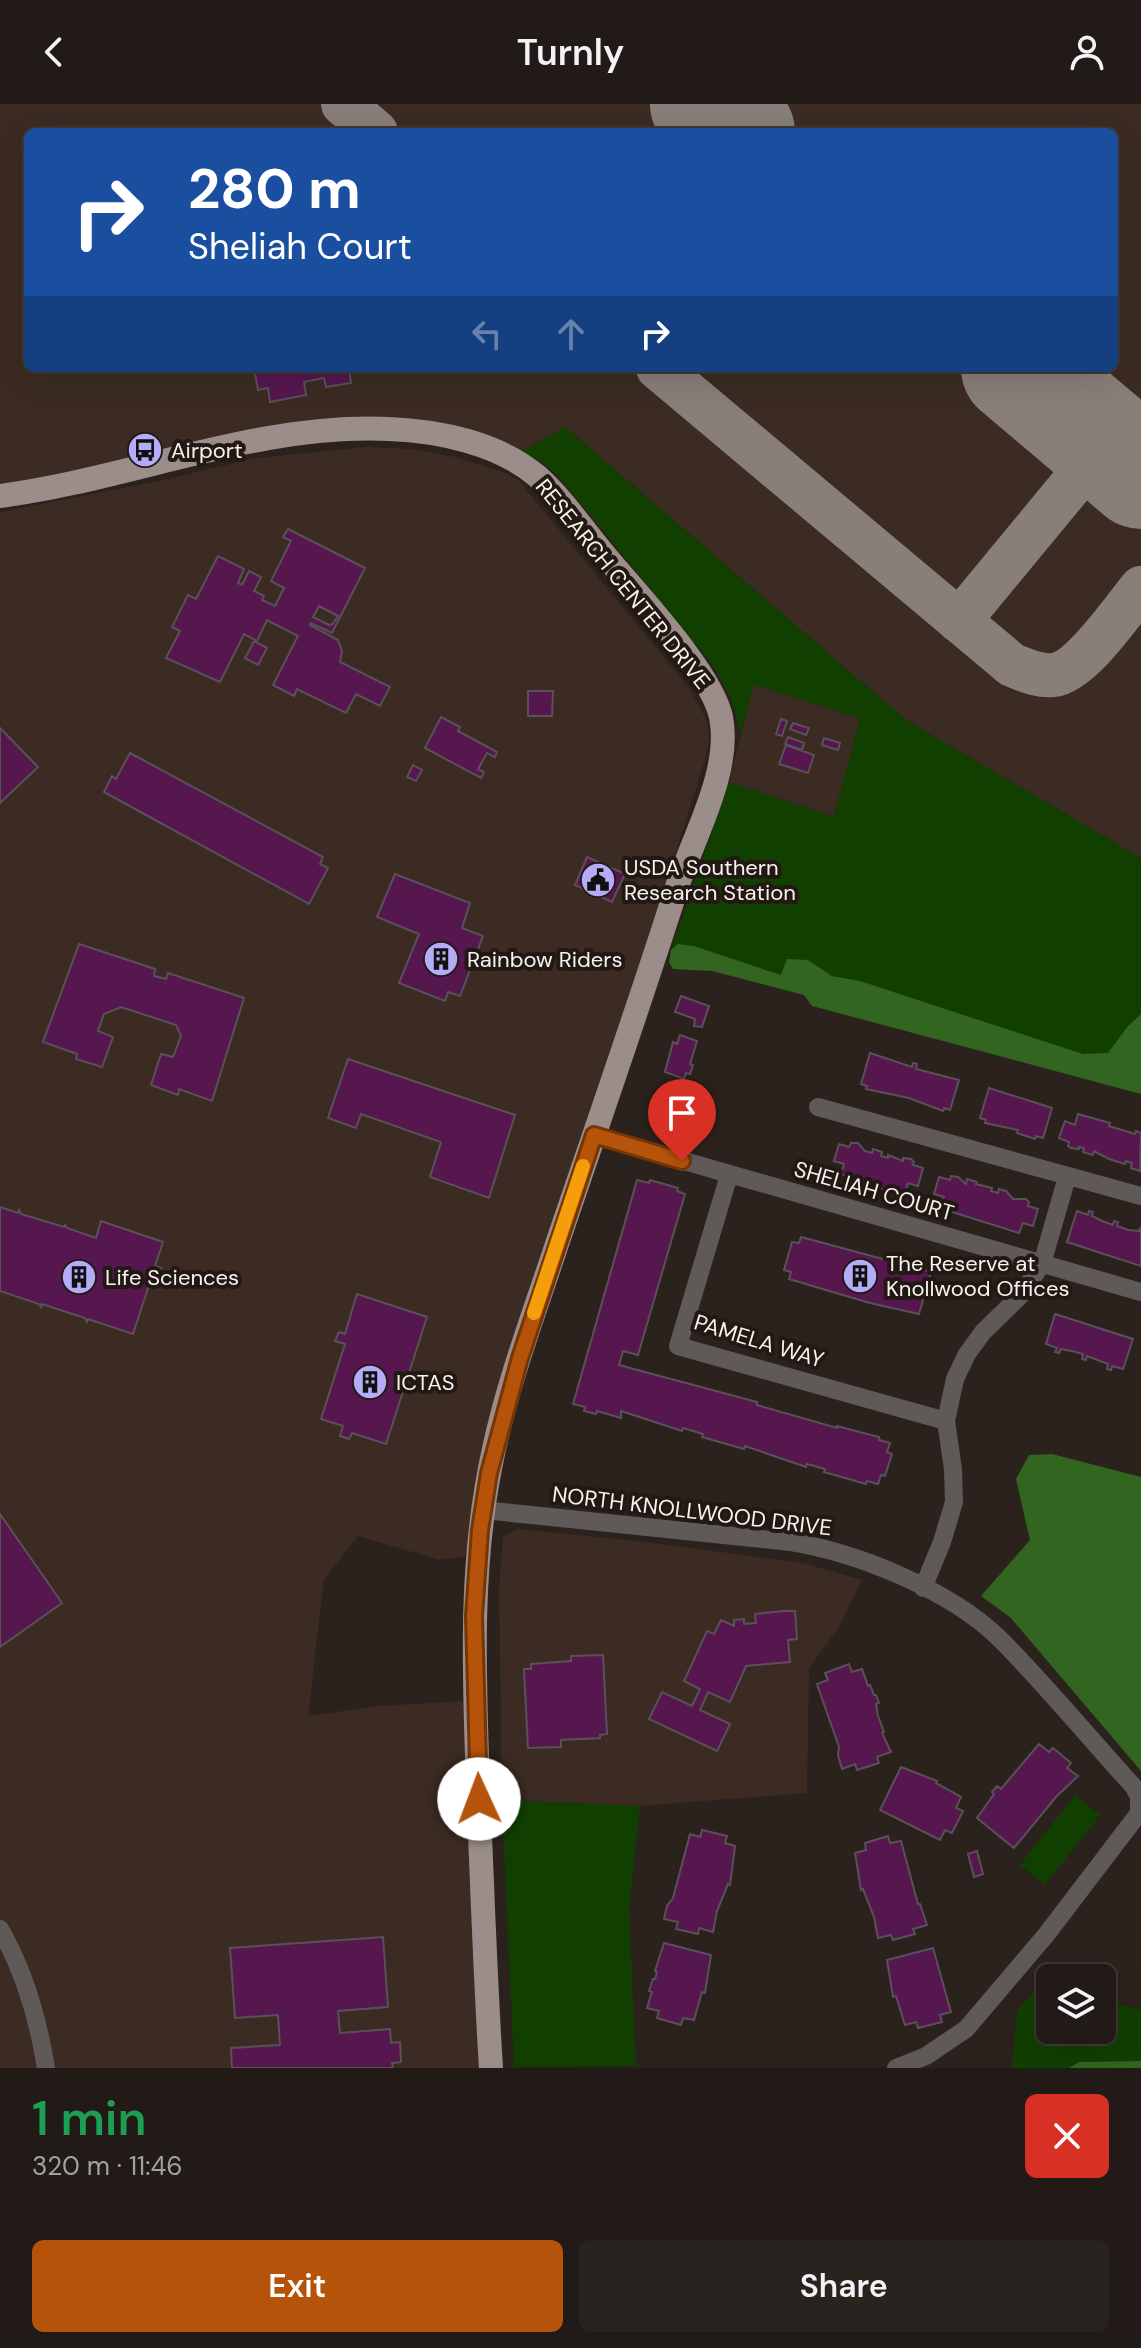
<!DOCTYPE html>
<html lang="en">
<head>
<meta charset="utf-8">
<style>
  :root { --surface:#211a16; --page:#29231f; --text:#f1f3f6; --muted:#a2a1a1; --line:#3e3835; --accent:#b45309 }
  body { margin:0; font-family:"DM Sans",sans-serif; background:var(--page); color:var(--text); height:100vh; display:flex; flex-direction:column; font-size:30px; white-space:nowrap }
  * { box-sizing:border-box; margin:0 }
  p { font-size:26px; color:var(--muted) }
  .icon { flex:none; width:44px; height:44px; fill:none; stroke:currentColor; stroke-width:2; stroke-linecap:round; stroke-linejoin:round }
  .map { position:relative; height:1964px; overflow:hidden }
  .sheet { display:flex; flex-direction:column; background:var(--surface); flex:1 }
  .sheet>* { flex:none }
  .guide { position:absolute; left:24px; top:24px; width:1094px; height:244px; border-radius:12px; box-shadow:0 8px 32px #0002,0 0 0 2px var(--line); background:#1a4fa0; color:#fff; overflow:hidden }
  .controls { position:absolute; left:1036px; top:1860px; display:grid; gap:16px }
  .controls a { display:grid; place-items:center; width:80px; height:80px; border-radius:12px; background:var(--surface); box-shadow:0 8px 32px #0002,0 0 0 2px var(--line); font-size:40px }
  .pin { position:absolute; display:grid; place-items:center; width:68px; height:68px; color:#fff; margin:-82px -34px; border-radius:50% 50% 50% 0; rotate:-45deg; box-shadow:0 0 8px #0007 }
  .pin .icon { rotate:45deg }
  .me { position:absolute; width:88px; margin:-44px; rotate:358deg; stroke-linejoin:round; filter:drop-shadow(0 0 6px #0008) }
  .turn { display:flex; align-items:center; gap:28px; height:168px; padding:0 32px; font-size:36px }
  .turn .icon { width:104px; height:104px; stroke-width:2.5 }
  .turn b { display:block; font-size:56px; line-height:68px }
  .lanes { display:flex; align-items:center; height:76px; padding:0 32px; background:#0003; justify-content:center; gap:40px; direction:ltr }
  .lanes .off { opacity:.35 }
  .round { display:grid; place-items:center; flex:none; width:84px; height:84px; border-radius:12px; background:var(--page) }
  .head { display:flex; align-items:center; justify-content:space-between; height:136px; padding:0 32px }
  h1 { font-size:48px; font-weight:600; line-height:60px; color:#1e9e55 }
  .button { display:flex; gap:16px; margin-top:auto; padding:16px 32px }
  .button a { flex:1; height:92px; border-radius:12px; background:var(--accent); color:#fff; font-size:32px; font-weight:600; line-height:92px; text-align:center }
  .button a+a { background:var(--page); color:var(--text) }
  header { display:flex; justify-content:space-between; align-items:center; height:104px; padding:0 32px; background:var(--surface); font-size:36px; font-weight:600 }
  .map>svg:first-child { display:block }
  .built { fill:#3b2b23; fill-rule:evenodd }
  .green { fill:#113f00 }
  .forest { fill:#32651f }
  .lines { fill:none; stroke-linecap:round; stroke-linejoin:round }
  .taxiway { stroke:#887e7a; stroke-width:44 }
  .runway { stroke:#887e7a; stroke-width:112 }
  .building { fill:#55174e; stroke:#5a5058; stroke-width:2; fill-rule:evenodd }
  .minor { stroke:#5f5958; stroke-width:18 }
  .major { stroke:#9a8d8a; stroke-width:24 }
  .route-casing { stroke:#753606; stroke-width:20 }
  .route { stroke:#b45309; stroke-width:14 }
  .slow { stroke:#f59e0b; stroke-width:14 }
  .labels { text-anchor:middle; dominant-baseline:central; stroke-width:8; stroke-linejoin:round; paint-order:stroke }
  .poi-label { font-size:22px; fill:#f9f2ee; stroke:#231914; text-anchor:start }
  .street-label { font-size:22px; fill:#f9f2ee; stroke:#231914 }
</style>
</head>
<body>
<header><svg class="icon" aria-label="back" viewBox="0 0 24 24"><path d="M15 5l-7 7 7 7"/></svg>Turnly<svg class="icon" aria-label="person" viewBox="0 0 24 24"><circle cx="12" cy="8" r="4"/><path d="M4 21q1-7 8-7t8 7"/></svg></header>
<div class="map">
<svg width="1141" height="1964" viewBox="0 0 1141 1964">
  <rect width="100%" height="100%" fill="#2c221d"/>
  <path class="built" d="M0 0H1141V754L906 616 565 323 521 348 412 317 0 382ZM28 28H1114V264H28Z
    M366 343 412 345 455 353 504 368 519 377 690 585 707 617 709 635 705 656 476 1376 466 1452 440 1456 358 1432 324 1475 308 1612 378 1602 465 1597 481 1964H0V408L160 377 255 354Z
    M754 580 860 614 834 713 729 678Z
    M518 1425 637 1437 803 1459 862 1476 839 1523 809 1564 807 1689 640 1702 502 1696 499 1486 503 1432Z"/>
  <path class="green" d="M565 323 906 616 1141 754V910L1128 922 1108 950H1083L860 877 832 872 808 856 782 871 694 842 678 840 671 846 729 678 834 713 860 614 754 581 741 629 731 594 712 560 559 373 543 358 521 348Z
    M1075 1691 1100 1711 1045 1781 1020 1761Z
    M502 1696 640 1702 629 1804 636 1962 514 1963Z
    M1040 1880 1050 1882V1926H1102V1896L1141 1906V1957L1079 1958 1069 1964H1012L1017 1907Z"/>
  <path class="forest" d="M678 840 694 842 781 871 787 855 808 856 832 872 860 877 1083 950 1108 949 1128 922 1141 910V990L812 902 804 891 712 867 673 865 669 858 671 846Z
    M1052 1350 1141 1373V1667L1011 1514 981 1492 1030 1436 1016 1375 1029 1351Z
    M1141 1957V1964H1069L1079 1958Z"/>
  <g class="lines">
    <path class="taxiway" d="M343 0 376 28
      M658 264 1012 561C1025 566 1039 573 1054 571 1082 567 1122 507 1141 484
      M959 517 1106 339"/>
    <path class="runway" d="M706 0 739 28
      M1017 264 1141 369"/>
  </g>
  <path class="building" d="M254 264H349L351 279 326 283 324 274 304 278 306 291 270 298 268 284 258 286Z
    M288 425 365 464 332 529 311 519 310 521 338 536 342 547 340 558 390 583 380 602 356 590 346 609 297 585 294 592 273 581 298 532 267 516 257 537 244 530 220 578 166 554 180 527 172 523 188 491 196 495 218 452 244 465 238 479 242 481 249 467 261 473 254 487 264 492 262 496 275 502 284 484 271 477 291 437 283 433ZM319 502 338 512 333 520 329 521 313 513Z
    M254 537 267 544 258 561 245 554Z
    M528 587H553L552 612H528Z
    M441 613 460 623 458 627 497 648 495 653 487 649 478 665 484 668 481 674 425 644Z
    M781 615 787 617 782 632 776 630Z
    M793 619 809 624 806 631 790 625Z
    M0 624 38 663 0 699Z
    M788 633 804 639 802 646 785 640Z
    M824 634 840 639 838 646 822 641Z
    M786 641 814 651 808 669 779 660Z
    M130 649 323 753 320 760 328 764 309 800 104 688 112 672 116 675Z
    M413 661 422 666 416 677 407 673Z
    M587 753 625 770 612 798 575 781Z
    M395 770 470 799 462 824 483 832 460 892 448 888 445 897 399 879 419 830 377 813Z
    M79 840 155 865 154 872 166 875 168 869 244 894 212 997 179 985 178 991 151 981 161 950 173 953 181 932 176 921 121 903 104 910 98 927 113 933 102 963 76 955 77 950 43 938Z
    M681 892 709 902 702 923 694 922 695 915 675 908Z
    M680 931 697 937 690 960 693 961 690 970 686 969 684 975 665 968 673 938 677 940Z
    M870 949 912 963 913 959 917 960 916 965 959 976 950 1006 944 1004 943 1007 909 994 866 985 867 982 861 980Z
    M348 955 515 1011 489 1094 430 1073 441 1038 361 1010 356 1024 328 1014Z
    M989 984 1052 1004 1043 1034 1036 1032 1035 1035 1017 1029 1018 1026 985 1019 986 1016 980 1014Z
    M1078 1010 1110 1019 1109 1022 1135 1030 1136 1027 1141 1029 1140 1067 1131 1064 1132 1059 1126 1057 1125 1060 1109 1055 1094 1047 1093 1051 1083 1048 1084 1044 1079 1043V1045L1071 1044 1068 1042 1069 1038 1059 1034 1065 1017 1075 1021Z
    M851 1039H858L865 1047 872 1049 873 1045 882 1048 881 1052 888 1054V1051L903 1057V1054L911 1055 914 1058 913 1061 923 1064 918 1082 908 1079 905 1089 889 1085 888 1087 841 1070 844 1060 834 1057 839 1040 849 1043Z
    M951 1072 958 1073 966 1080 967 1075 977 1078 976 1080 992 1084 991 1087 998 1089 999 1085 1006 1087 1013 1095H1026L1029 1098 1028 1102 1038 1105 1033 1122 1023 1119 1019 1129 940 1104 944 1093 934 1090 939 1073 950 1076Z
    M637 1076 649 1079 650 1076 678 1084 677 1087 685 1090 638 1251 623 1247 619 1261 757 1298V1301L837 1324V1322L879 1333V1336L890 1339 887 1348 892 1350 885 1372 881 1371 878 1380 867 1377 866 1380 824 1368 825 1365 807 1360 806 1363 745 1342 744 1345 702 1333 703 1330 683 1324 682 1327 621 1307V1314L597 1307 596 1310 584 1307 585 1303 573 1300Z
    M0 1103 18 1109 19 1106 21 1110 64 1123 65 1121 67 1124 96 1134 101 1117 163 1138 155 1162 161 1164 155 1183 149 1181 133 1230 88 1215 87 1218 85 1214 42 1200 41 1203 39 1200 0 1187Z
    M1077 1107 1088 1111 1089 1107 1093 1108 1092 1112 1102 1117 1113 1121 1114 1117 1118 1118 1117 1122 1128 1126 1139 1127 1141 1123V1162L1067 1138Z
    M801 1133 931 1168 919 1210 870 1199 789 1175 791 1168 784 1166 792 1138 799 1139Z
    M357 1190 427 1213 386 1340 352 1329 349 1335 340 1332 343 1322 321 1315 345 1240 335 1237 339 1228 345 1230Z
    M1055 1210 1133 1235 1123 1265 1112 1262 1111 1266 1107 1265 1108 1260 1087 1252 1086 1256 1082 1255 1083 1250 1072 1247 1061 1245 1059 1249 1055 1248 1057 1244 1046 1240Z
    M0 1410 62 1499 0 1543Z
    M784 1507H795L797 1535 788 1536 790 1558 746 1562 730 1598 708 1588 700 1606 730 1620 717 1647 649 1615 662 1588 692 1602 700 1585 684 1577 707 1527 714 1530 721 1516 734 1522V1516L744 1515V1520L756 1519 755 1510Z
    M603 1551 607 1630 600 1631V1634L561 1636V1643L528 1644 524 1565H531V1560L571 1557V1552Z
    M849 1560 852 1568 862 1565 868 1582 870 1581 874 1591H876L879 1599 876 1600 878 1612 884 1628 882 1629 891 1648 877 1653 879 1659 857 1666 855 1660 842 1665 838 1651 839 1643 817 1580 828 1576 825 1569Z
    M1039 1640 1049 1648 1053 1644 1071 1659 1067 1664 1078 1672 1056 1693 1014 1744 977 1714 994 1690 992 1688 997 1682 1001 1685Z
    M901 1663 937 1677 936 1679 961 1693 956 1704 963 1707 952 1729 945 1726 940 1736 880 1706Z
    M702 1726 727 1732 725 1739 735 1742 730 1781 728 1780 717 1807 713 1828 699 1824 698 1830 676 1825 678 1818 664 1815 667 1802 673 1794 690 1730 700 1733Z
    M888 1732 890 1739 901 1737 918 1800H920L927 1821 913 1825 915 1830 893 1836 891 1831 878 1834 874 1813 863 1785 861 1786 855 1749 866 1746 865 1739Z
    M977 1747 983 1770 974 1773 968 1750Z
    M383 1833 388 1903 338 1907 340 1929 390 1925 391 1939 400 1938 401 1958 392 1959 393 1964H232L231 1944 280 1941 278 1911 235 1914 230 1844Z
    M664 1839 711 1851 705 1889 702 1888 694 1916 683 1914 681 1921 657 1914 659 1907 647 1904 652 1888 649 1887 653 1875H655L657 1868 655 1867Z
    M933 1844 951 1908 940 1911 942 1918 918 1924 916 1918 905 1921 896 1892 893 1893 887 1856Z"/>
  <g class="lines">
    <path class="minor" d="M818 1003 1141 1092
      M594 1031 1141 1188
      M729 1071 678 1242 946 1317
      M483 1406 791 1438C859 1449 949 1486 999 1534 1046 1581 1089 1634 1134 1683L1139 1693V1709L1046 1831 966 1925 926 1952 896 1964
      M923 1484 942 1438 954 1398 953 1365 946 1317 955 1275 967 1250 983 1228 1020 1192 1042 1160 1067 1073
      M0 1825C25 1868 38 1915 46 1964"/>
    <path class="major" d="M0 392C130 375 256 319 389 325 439 327 498 339 537 372 562 394 582 424 603 449 635 488 711 567 721 613 732 668 692 735 676 786 638 905 597 1022 557 1140 535 1207 509 1275 494 1345 469 1456 474 1569 478 1682 482 1776 485 1870 491 1964"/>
  </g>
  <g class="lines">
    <g class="route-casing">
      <path id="route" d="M479 1695 474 1512 480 1426 489 1369 520 1254 594 1031 682 1057"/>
    </g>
    <use href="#route" class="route"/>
    <path class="slow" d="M534 1209 583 1062"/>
  </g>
  <defs>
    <g id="bus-disc" transform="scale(1.8)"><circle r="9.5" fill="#b5acf9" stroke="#231914"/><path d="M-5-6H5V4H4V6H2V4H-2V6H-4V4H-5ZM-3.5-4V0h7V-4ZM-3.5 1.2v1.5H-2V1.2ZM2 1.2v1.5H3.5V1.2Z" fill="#111"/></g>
    <g id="civic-disc" transform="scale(1.8)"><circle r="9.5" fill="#b5acf9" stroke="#231914"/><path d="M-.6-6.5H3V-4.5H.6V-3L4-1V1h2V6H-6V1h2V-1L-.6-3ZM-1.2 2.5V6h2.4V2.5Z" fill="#111"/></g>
    <g id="building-disc" transform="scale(1.8)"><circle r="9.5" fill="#b5acf9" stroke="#231914"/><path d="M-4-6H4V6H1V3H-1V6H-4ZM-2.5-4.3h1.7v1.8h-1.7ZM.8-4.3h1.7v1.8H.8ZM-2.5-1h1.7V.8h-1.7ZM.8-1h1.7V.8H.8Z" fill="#111"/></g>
  </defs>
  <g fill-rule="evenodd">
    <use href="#bus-disc" x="145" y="346"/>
    <use href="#civic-disc" x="598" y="776"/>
    <use href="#building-disc" x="441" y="855"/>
    <use href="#building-disc" x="860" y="1172"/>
    <use href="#building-disc" x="79" y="1173"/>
    <use href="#building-disc" x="370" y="1278"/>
  </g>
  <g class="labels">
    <g class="poi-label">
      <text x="171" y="346">Airport</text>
      <text x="624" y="763">USDA Southern<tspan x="624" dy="25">Research Station</tspan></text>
      <text x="467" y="855">Rainbow Riders</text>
      <text x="886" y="1159">The Reserve at<tspan x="886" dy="25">Knollwood Offices</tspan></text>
      <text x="105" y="1173">Life Sciences</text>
      <text x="396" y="1278">ICTAS</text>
    </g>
    <g class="street-label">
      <text transform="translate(623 480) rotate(51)">RESEARCH CENTER DRIVE</text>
      <text transform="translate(874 1087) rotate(16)">SHELIAH COURT</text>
      <text transform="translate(759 1237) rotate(17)">PAMELA WAY</text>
      <text transform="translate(692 1407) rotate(7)">NORTH KNOLLWOOD DRIVE</text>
    </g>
  </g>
</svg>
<div class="controls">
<a><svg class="icon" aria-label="layers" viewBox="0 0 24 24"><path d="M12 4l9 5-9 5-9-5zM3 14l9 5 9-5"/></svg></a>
</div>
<div class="pin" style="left:682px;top:1057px;background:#d93025"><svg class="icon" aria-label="arrive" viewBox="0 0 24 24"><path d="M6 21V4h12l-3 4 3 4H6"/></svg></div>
<svg class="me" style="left:479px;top:1695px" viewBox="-20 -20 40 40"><circle r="19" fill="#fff"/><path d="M0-13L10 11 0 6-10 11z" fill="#b45309"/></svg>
<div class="guide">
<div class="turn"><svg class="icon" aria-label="right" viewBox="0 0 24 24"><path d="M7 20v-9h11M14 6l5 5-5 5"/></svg><div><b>280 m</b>Sheliah Court</div></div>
<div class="lanes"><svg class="icon off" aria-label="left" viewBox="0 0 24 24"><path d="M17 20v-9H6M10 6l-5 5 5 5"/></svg><svg class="icon off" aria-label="ahead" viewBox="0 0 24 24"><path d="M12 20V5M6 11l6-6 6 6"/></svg><svg class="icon" aria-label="right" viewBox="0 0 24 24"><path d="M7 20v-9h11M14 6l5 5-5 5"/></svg></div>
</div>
</div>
<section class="sheet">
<div class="head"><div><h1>1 min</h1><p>320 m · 11:46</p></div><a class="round" style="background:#d93025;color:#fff"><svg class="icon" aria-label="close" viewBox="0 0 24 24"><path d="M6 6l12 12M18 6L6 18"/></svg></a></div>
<div class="button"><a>Exit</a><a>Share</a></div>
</section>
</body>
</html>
